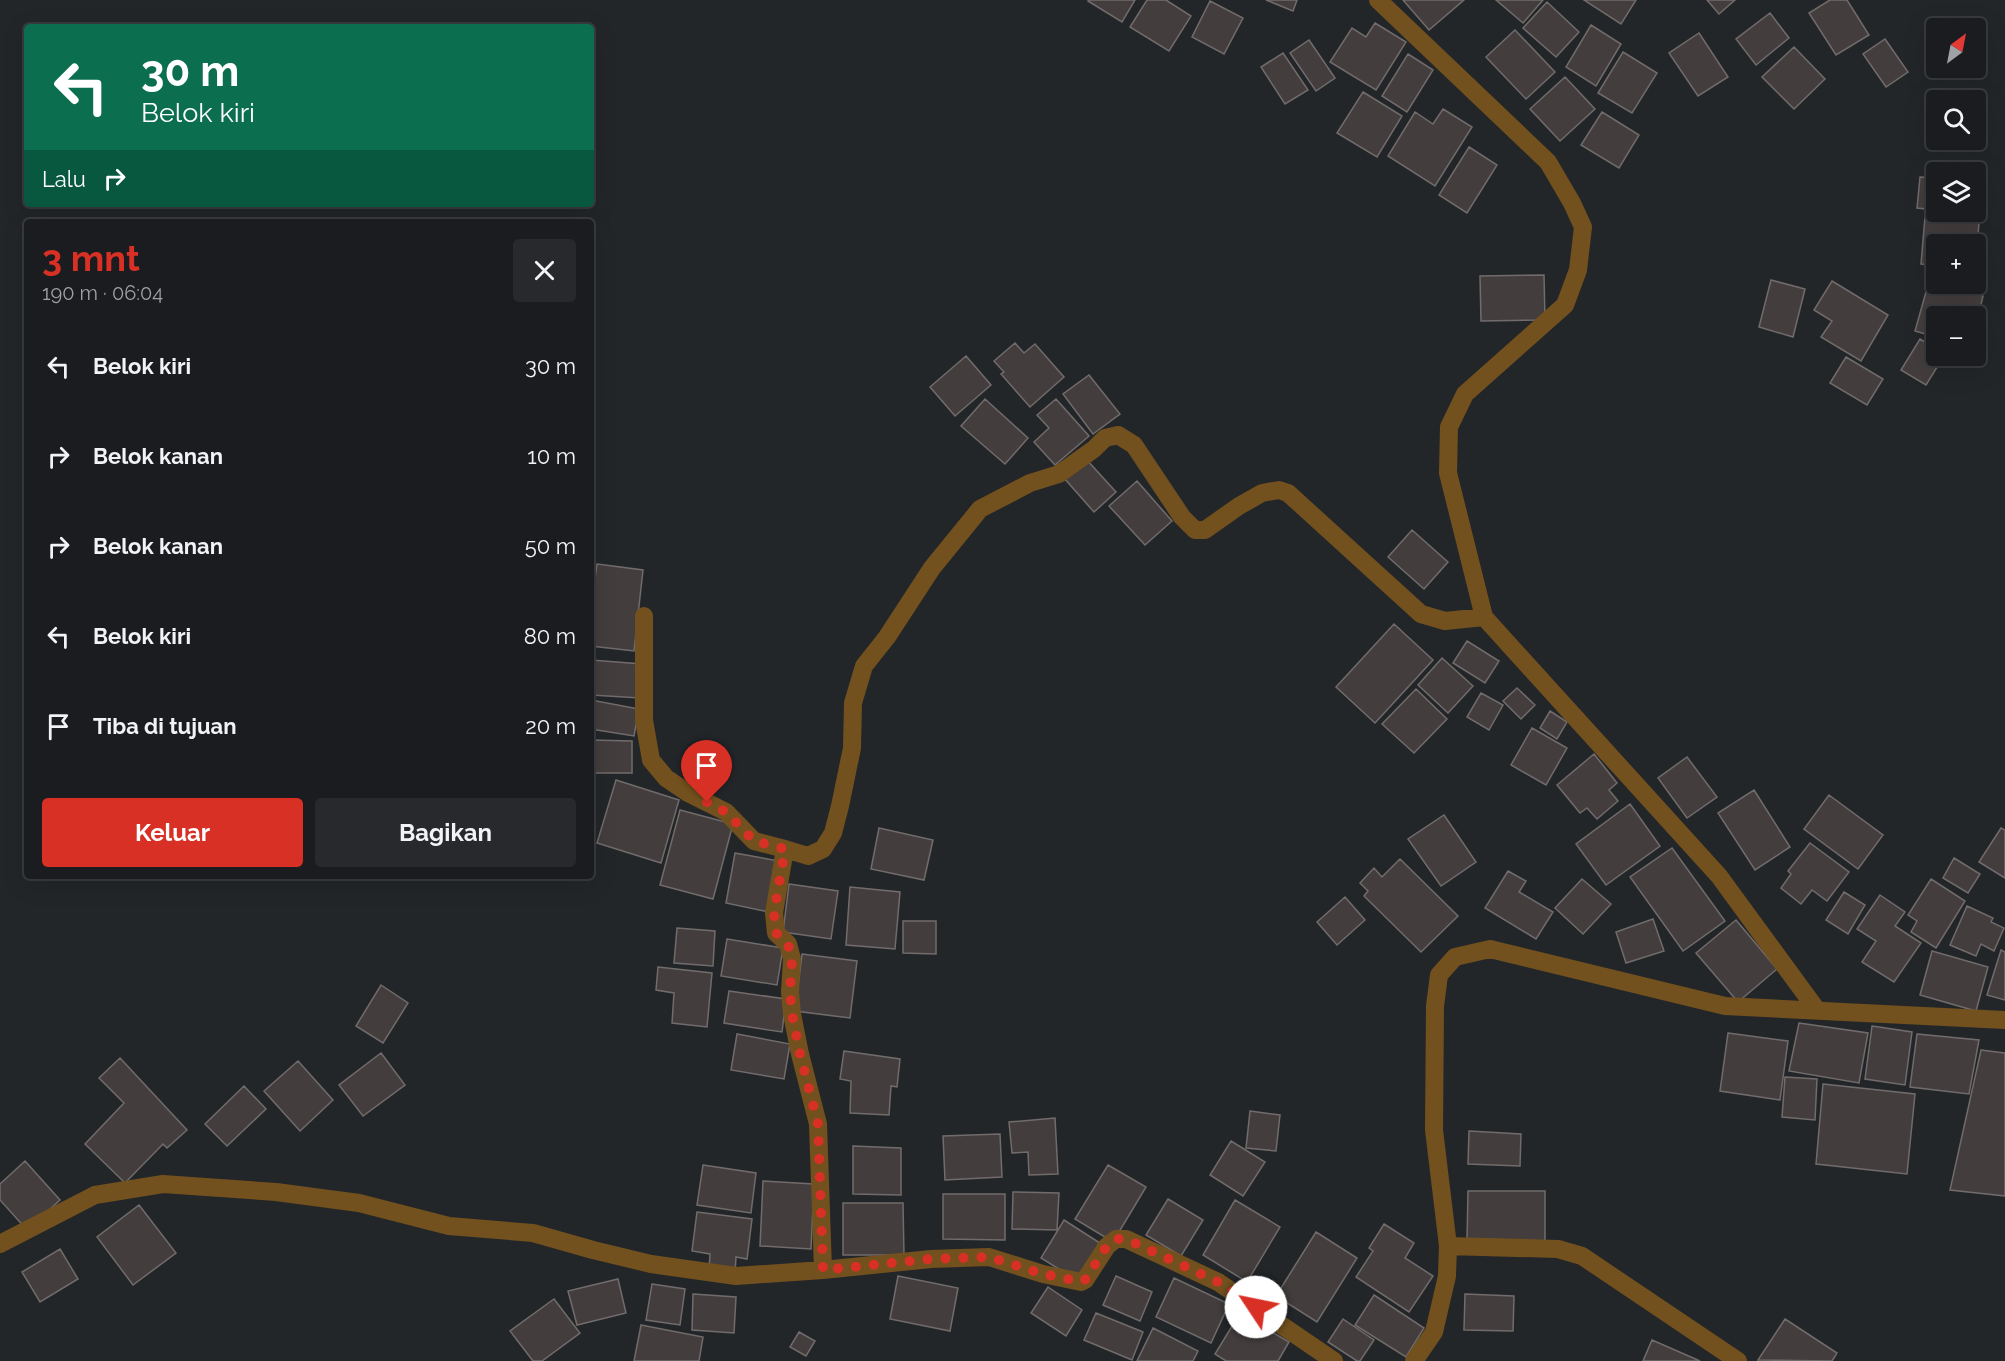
<!DOCTYPE html>
<html lang="id">
<head>
<meta charset="utf-8">
<style>
  :root { --surface:#1a1c1f; --page:#27292c; --text:#f1f3f6; --muted:#9fa1a4; --line:#383a3d; --accent:#d93025 }
  body { margin:0; font-family:Raleway,sans-serif; background:var(--page); color:var(--text); height:100vh; display:flex; flex-direction:column; font-size:22px; white-space:nowrap }
  * { box-sizing:border-box; margin:0 }
  p { font-size:20px; color:var(--muted) }
  .icon { flex:none; width:33px; height:33px; fill:none; stroke:currentColor; stroke-width:2; stroke-linecap:round; stroke-linejoin:round }
  .map { position:relative; flex:1; overflow:hidden }
  .sheet { position:absolute; left:24px; top:219px; width:570px; height:660px; display:flex; flex-direction:column; background:var(--surface); border-radius:6px; box-shadow:0 6px 24px #0002,0 0 0 2px var(--line) }
  .sheet>* { flex:none }
  .top-card { position:absolute; left:24px; top:24px; width:570px; height:183px; border-radius:6px; box-shadow:0 6px 24px #0002,0 0 0 2px var(--line); background:#0b6e4f; color:#fff; overflow:hidden }
  .needle { width:39px; rotate:32deg }
  .controls { position:absolute; left:1926px; top:18px; display:grid; gap:12px }
  .controls a { display:grid; place-items:center; width:60px; height:60px; border-radius:6px; background:var(--surface); box-shadow:0 6px 24px #0002,0 0 0 2px var(--line); font-size:30px }
  .pin { position:absolute; display:grid; place-items:center; width:51px; height:51px; color:#fff; margin:-62px -26px; border-radius:50% 50% 50% 0; rotate:-45deg; box-shadow:0 0 6px #0007 }
  .pin .icon { rotate:45deg }
  .me { position:absolute; width:66px; margin:-33px; rotate:304deg; stroke-linejoin:round; filter:drop-shadow(0 0 4px #0008) }
  .turn { display:flex; align-items:center; gap:21px; height:126px; padding:0 18px; font-size:27px }
  .turn .icon { width:78px; height:78px; stroke-width:2.5 }
  .turn b { display:block; font-size:42px; line-height:51px }
  .then { display:flex; align-items:center; height:57px; padding:0 18px; background:#0003; gap:12px; font-size:22px }
  .round { display:grid; place-items:center; flex:none; width:63px; height:63px; border-radius:6px; background:var(--page) }
  .head { display:flex; align-items:center; justify-content:space-between; height:102px; padding:0 18px }
  h1 { font-size:36px; font-weight:700; line-height:45px; color:var(--accent) }
  .action { display:flex; gap:12px; margin-top:auto; padding:12px 18px }
  .action a { flex:1; height:69px; border-radius:6px; background:var(--accent); color:#fff; font-size:24px; font-weight:700; line-height:69px; text-align:center }
  .action a+a { background:var(--page); color:var(--text) }
  ul { padding:0; list-style:none }
  li { display:flex; align-items:center; gap:18px; height:90px; padding:0 18px }
  li div { flex:1 }
  li b { display:block; font-size:22px }
  li em { font-style:normal }
  .map>svg:first-child { display:block }
  .building { fill:#433e3d; stroke:#716c6b; stroke-width:1.5 }
  .lines { fill:none; stroke-linecap:round; stroke-linejoin:round }
  .minor { stroke:#73511e; stroke-width:18 }
  .route { stroke:#d93025; stroke-width:10; stroke-dasharray:0 18 }
</style>
</head>
<body>
<div class="map">
<svg width="2005" height="1361" viewBox="0 0 2005 1361">
  <rect width="100%" height="100%" fill="#232629"/>
  <path class="building" d="M1089 0H1135L1122 22 1088 1Z
    M1147 0H1166L1191 16 1169 51 1130 27Z
    M1266 0H1297L1293 11Z
    M1403 0H1464L1429 30Z
    M1496 0H1543L1523 23Z
    M1584 0H1636L1621 24Z
    M1707 0H1735L1719 14Z
    M1830 0H1847L1869 35 1836 55 1809 13Z
    M1210 1 1243 18 1224 54 1192 37Z
    M1547 2 1579 32 1556 57 1523 28Z
    M1770 13 1789 38 1756 65 1736 39Z
    M1375 23 1406 42 1376 90 1330 62 1352 28 1366 37Z
    M1591 25 1621 44 1596 86 1566 67Z
    M1515 30 1555 72 1526 99 1486 57Z
    M1699 33 1728 77 1698 96 1669 53Z
    M1885 39 1908 72 1886 87 1863 54Z
    M1309 40 1335 78 1316 91 1290 53Z
    M1794 47 1825 79 1794 109 1762 77Z
    M1623 52 1657 73 1632 113 1598 93Z
    M1283 53 1308 90 1285 104 1261 67Z
    M1408 54 1433 70 1407 112 1382 96Z
    M1565 77 1595 109 1560 141 1530 109Z
    M1363 92 1402 116 1377 157 1337 133Z
    M1443 109 1472 127 1435 186 1388 156 1415 112 1433 124Z
    M1602 112 1639 135 1619 168 1581 145Z
    M1469 147 1497 165 1467 213 1439 195Z
    M1920 177 1936 178V210L1917 208Z
    M1925 217 1979 222 1976 266V244H1936V265L1921 264Z
    M1544 275 1545 320 1481 321 1480 276Z
    M1771 280 1805 289 1793 337 1759 327Z
    M1832 281 1888 315 1861 361 1821 337 1832 321 1814 310Z
    M1940 284 1983 296 1976 326V316H1936V337L1915 331 1926 292 1937 295Z
    M1920 339 1936 349V356H1944L1926 385 1901 370Z
    M1015 343 1024 353 1035 344 1064 377 1030 407 1001 374 1004 372 994 361Z
    M966 356 991 385 955 416 930 387Z
    M1846 357 1883 379 1867 405 1830 383Z
    M1089 375 1120 414 1093 434 1063 394Z
    M985 399 1028 438 1005 464 961 426Z
    M1056 399 1089 436 1055 465 1034 442 1049 428 1037 415Z
    M1086 459 1116 492 1094 512 1064 478Z
    M1137 481 1172 521 1145 545 1109 506Z
    M1412 530 1448 562 1424 589 1388 557Z
    M597 564 643 570 634 651 591 646V611Z
    M1394 624 1433 660 1375 723 1336 687Z
    M1467 641 1499 661 1485 683 1453 663Z
    M1442 658 1473 686 1448 713 1418 685Z
    M591 660 642 664 640 698 591 695Z
    M1517 688 1535 705 1521 719 1503 701Z
    M1416 689 1447 719 1414 753 1382 724Z
    M1481 693 1503 705 1489 730 1467 717Z
    M591 700 639 709 634 736 591 729Z
    M1550 711 1567 722 1557 739 1540 728Z
    M1532 728 1567 748 1546 785 1511 765Z
    M591 740 632 741V773H591Z
    M1594 754 1617 783 1609 790 1618 801 1597 819 1587 808 1580 813 1557 785Z
    M1687 757 1717 797 1687 818 1658 778Z
    M616 780 679 800 661 863 597 843Z
    M1754 790 1790 847 1755 870 1718 813Z
    M1829 795 1883 835 1858 869 1804 829Z
    M1630 804 1660 846 1606 885 1576 844Z
    M680 810 733 824 713 899 660 885Z
    M1444 815 1476 862 1441 886 1408 839Z
    M879 828 933 840 924 880 871 869Z
    M2001 828 2005 830V878L1979 862Z
    M1810 843 1849 872 1827 901 1812 890 1801 904 1781 888 1791 874 1788 871Z
    M1672 848 1725 921 1683 951 1630 877Z
    M735 853 779 861 769 912 726 903Z
    M1954 858 1980 874 1968 893 1943 878Z
    M1400 859 1458 916 1421 952 1364 896 1368 891 1360 883 1374 868 1382 877Z
    M1508 871 1526 881 1519 892 1553 912 1536 939 1485 908Z
    M1582 879 1611 904 1583 934 1555 908Z
    M1931 879 1965 901 1936 948 1911 932 1917 921 1908 915Z
    M789 884 838 891 831 939 783 932Z
    M850 887 900 892 895 949 846 945Z
    M1844 892 1865 905 1848 934 1826 920Z
    M1880 895 1905 912 1895 926 1921 943 1894 982 1862 962 1876 941 1857 929Z
    M1345 897 1365 920 1337 945 1317 922Z
    M1967 906 1993 918 1991 922 2004 928 1994 951 1981 944 1976 956 1950 945Z
    M1653 919 1664 951 1626 963 1616 932Z
    M1736 920 1777 969 1738 1002 1696 953Z
    M903 921H936V954L903 953Z
    M677 928 715 931 713 966 674 963Z
    M727 939 783 948 777 985 721 976Z
    M2001 950 2005 952V1000L1987 995Z
    M1932 951 1988 967 1976 1011 1920 995Z
    M802 954 857 961 850 1018 795 1011Z
    M658 967 712 973 707 1027 672 1023 674 993 656 990Z
    M381 985 408 1003 383 1043 356 1026Z
    M729 991 786 999 782 1032 724 1023Z
    M1799 1023 1868 1033 1859 1083 1789 1071Z
    M1872 1026 1912 1032 1905 1085 1865 1079Z
    M1728 1033 1788 1041 1780 1100 1720 1091Z
    M737 1034 790 1044 784 1079 731 1070Z
    M1917 1034 1979 1040 1969 1094 1910 1087Z
    M1981 1050 2005 1053V1196L1950 1190Z
    M844 1051 900 1059 897 1087 891 1086 889 1115 850 1113 851 1081 840 1079Z
    M381 1053 405 1085 363 1116 339 1085Z
    M120 1058 187 1130 167 1148 163 1144 125 1183 85 1144 124 1103 99 1078Z
    M298 1061 333 1100 300 1131 264 1091Z
    M1785 1077 1817 1079 1815 1120 1782 1117Z
    M1823 1084 1915 1094 1907 1174 1816 1164Z
    M244 1086 266 1109 227 1146 205 1124Z
    M1250 1111 1280 1115 1276 1151 1246 1148Z
    M1055 1118 1058 1174 1029 1175 1028 1152 1012 1153 1009 1122Z
    M1469 1131 1521 1134 1520 1166 1468 1164Z
    M1000 1134 1002 1177 945 1180 943 1136Z
    M1231 1141 1265 1162 1243 1196 1210 1175Z
    M853 1146 901 1148V1195L853 1194Z
    M25 1161 60 1200 27 1230 0 1200V1184Z
    M703 1165 756 1173 751 1213 697 1205Z
    M1108 1165 1146 1187 1113 1242 1075 1219Z
    M763 1181 814 1184 811 1249 760 1246Z
    M1468 1191H1545V1242L1467 1241Z
    M1013 1192 1059 1193 1057 1230 1012 1229Z
    M943 1194H1005V1240L943 1239Z
    M1168 1199 1203 1220 1181 1256 1146 1235Z
    M1235 1200 1280 1227 1247 1282 1203 1255Z
    M843 1203H903L904 1255H843Z
    M139 1205 176 1253 133 1285 97 1237Z
    M697 1212 752 1219 747 1259 736 1257 735 1273 709 1270 710 1254 692 1251Z
    M1064 1220 1103 1245 1080 1282 1041 1258Z
    M1384 1224 1414 1243 1405 1258 1433 1276 1409 1312 1356 1277 1373 1251 1369 1248Z
    M1316 1232 1357 1258 1317 1322 1276 1296Z
    M60 1249 78 1279 40 1302 22 1272Z
    M898 1276 958 1288 950 1331 890 1319Z
    M1116 1276 1152 1292 1140 1321 1103 1305Z
    M1174 1278 1229 1304 1211 1343 1156 1317Z
    M618 1279 626 1313 577 1325 568 1291Z
    M652 1284 685 1289 680 1325 646 1320Z
    M1048 1287 1082 1310 1066 1336 1031 1313Z
    M693 1294 736 1297 734 1333 692 1330Z
    M1465 1294 1514 1296 1513 1331 1464 1330Z
    M1374 1295 1424 1328 1406 1357 1355 1325Z
    M554 1299 580 1333 542 1361H533L510 1331Z
    M1096 1313 1143 1332 1132 1360 1084 1340Z
    M1240 1313 1289 1342 1278 1361H1226L1215 1354Z
    M1343 1319 1374 1340 1360 1361H1357L1328 1342Z
    M1785 1319 1837 1353 1832 1361 1758 1360Z
    M641 1325 703 1337 699 1361H634Z
    M1153 1328 1198 1351 1193 1361H1137Z
    M799 1332 815 1341 806 1356 790 1347Z
    M1652 1340 1700 1361H1643Z"/>
  <g class="lines">
    <path class="minor" d="M1378 0 1548 162 1572 203 1583 227 1578 270 1565 305 1465 394 1449 427 1448 473 1484 617 1719 876 1817 1010
      M644 616V720L651 760 666 778 688 793 726 812 754 841 785 849
      M0 1244 95 1195 163 1184 276 1192 359 1203 449 1226 533 1233 593 1250 651 1264 736 1276 823 1270 931 1259 989 1257 1043 1274 1081 1282 1085 1280 1107 1246 1116 1239H1126L1218 1282 1334 1361
      M1448 1246 1558 1249 1582 1256 1738 1361
      M823 1270 818 1124 800 1054 792 1014 790 992 792 959 788 944 776 933 774 913 785 849 808 856 823 849 833 833 840 806 852 748 853 703 864 666 887 637 932 568 980 509 1030 483 1059 474 1094 449 1105 438 1118 435 1134 445 1182 517 1195 530H1205L1239 506 1262 493 1279 490 1288 493 1421 614 1445 621 1484 617
      M1414 1361 1434 1332 1447 1276 1448 1246 1434 1130 1435 1006 1439 975 1455 957 1490 949 1725 1006 2005 1020"/>
  </g>
  <g class="lines">
    <path class="route" d="M707 802 726 812 754 841 785 849 774 913 776 933 788 944 792 959 790 992 792 1014 800 1054 818 1124 823 1270 931 1259 989 1257 1043 1274 1081 1282 1085 1280 1107 1246 1116 1239H1126L1218 1282 1256 1307"/>
  </g>
</svg>
<div class="controls">
<a><svg class="needle" viewBox="-14 -14 28 28"><path d="M0-13l5 13h-10z" fill="#e53935"/><path d="M0 13l5-13h-10z" fill="#9fa1a4"/></svg></a>
<a><svg class="icon" aria-label="search" viewBox="0 0 24 24"><circle cx="10" cy="10" r="6"/><path d="M15 15l6 6"/></svg></a>
<a><svg class="icon" aria-label="layers" viewBox="0 0 24 24"><path d="M12 4l9 5-9 5-9-5zM3 14l9 5 9-5"/></svg></a>
<a>+</a>
<a>−</a>
</div>
<div class="pin" style="left:707px;top:802px;background:#d93025"><svg class="icon" aria-label="arrive" viewBox="0 0 24 24"><path d="M6 21V4h12l-3 4 3 4H6"/></svg></div>
<svg class="me" style="left:1256px;top:1307px" viewBox="-20 -20 40 40"><circle r="19" fill="#fff"/><path d="M0-13L10 11 0 6-10 11z" fill="#d93025"/></svg>
<div class="top-card">
<div class="turn"><svg class="icon" aria-label="left" viewBox="0 0 24 24"><path d="M17 20v-9H6M10 6l-5 5 5 5"/></svg><div><b>30 m</b>Belok kiri</div></div>
<div class="then">Lalu<svg class="icon" aria-label="right" viewBox="0 0 24 24"><path d="M7 20v-9h11M14 6l5 5-5 5"/></svg></div>
</div>
<section class="sheet">
<div class="head"><div><h1>3 mnt</h1><p>190 m · 06:04</p></div><a class="round"><svg class="icon" aria-label="close" viewBox="0 0 24 24"><path d="M6 6l12 12M18 6L6 18"/></svg></a></div>
<ul>
<li><svg class="icon" aria-label="left" viewBox="0 0 24 24"><path d="M17 20v-9H6M10 6l-5 5 5 5"/></svg><div><b>Belok kiri</b></div><em>30 m</em></li>
<li><svg class="icon" aria-label="right" viewBox="0 0 24 24"><path d="M7 20v-9h11M14 6l5 5-5 5"/></svg><div><b>Belok kanan</b></div><em>10 m</em></li>
<li><svg class="icon" aria-label="right" viewBox="0 0 24 24"><path d="M7 20v-9h11M14 6l5 5-5 5"/></svg><div><b>Belok kanan</b></div><em>50 m</em></li>
<li><svg class="icon" aria-label="left" viewBox="0 0 24 24"><path d="M17 20v-9H6M10 6l-5 5 5 5"/></svg><div><b>Belok kiri</b></div><em>80 m</em></li>
<li><svg class="icon" aria-label="arrive" viewBox="0 0 24 24"><path d="M6 21V4h12l-3 4 3 4H6"/></svg><div><b>Tiba di tujuan</b></div><em>20 m</em></li>
</ul>
<div class="action"><a>Keluar</a><a>Bagikan</a></div>
</section>
</div>
</body>
</html>
